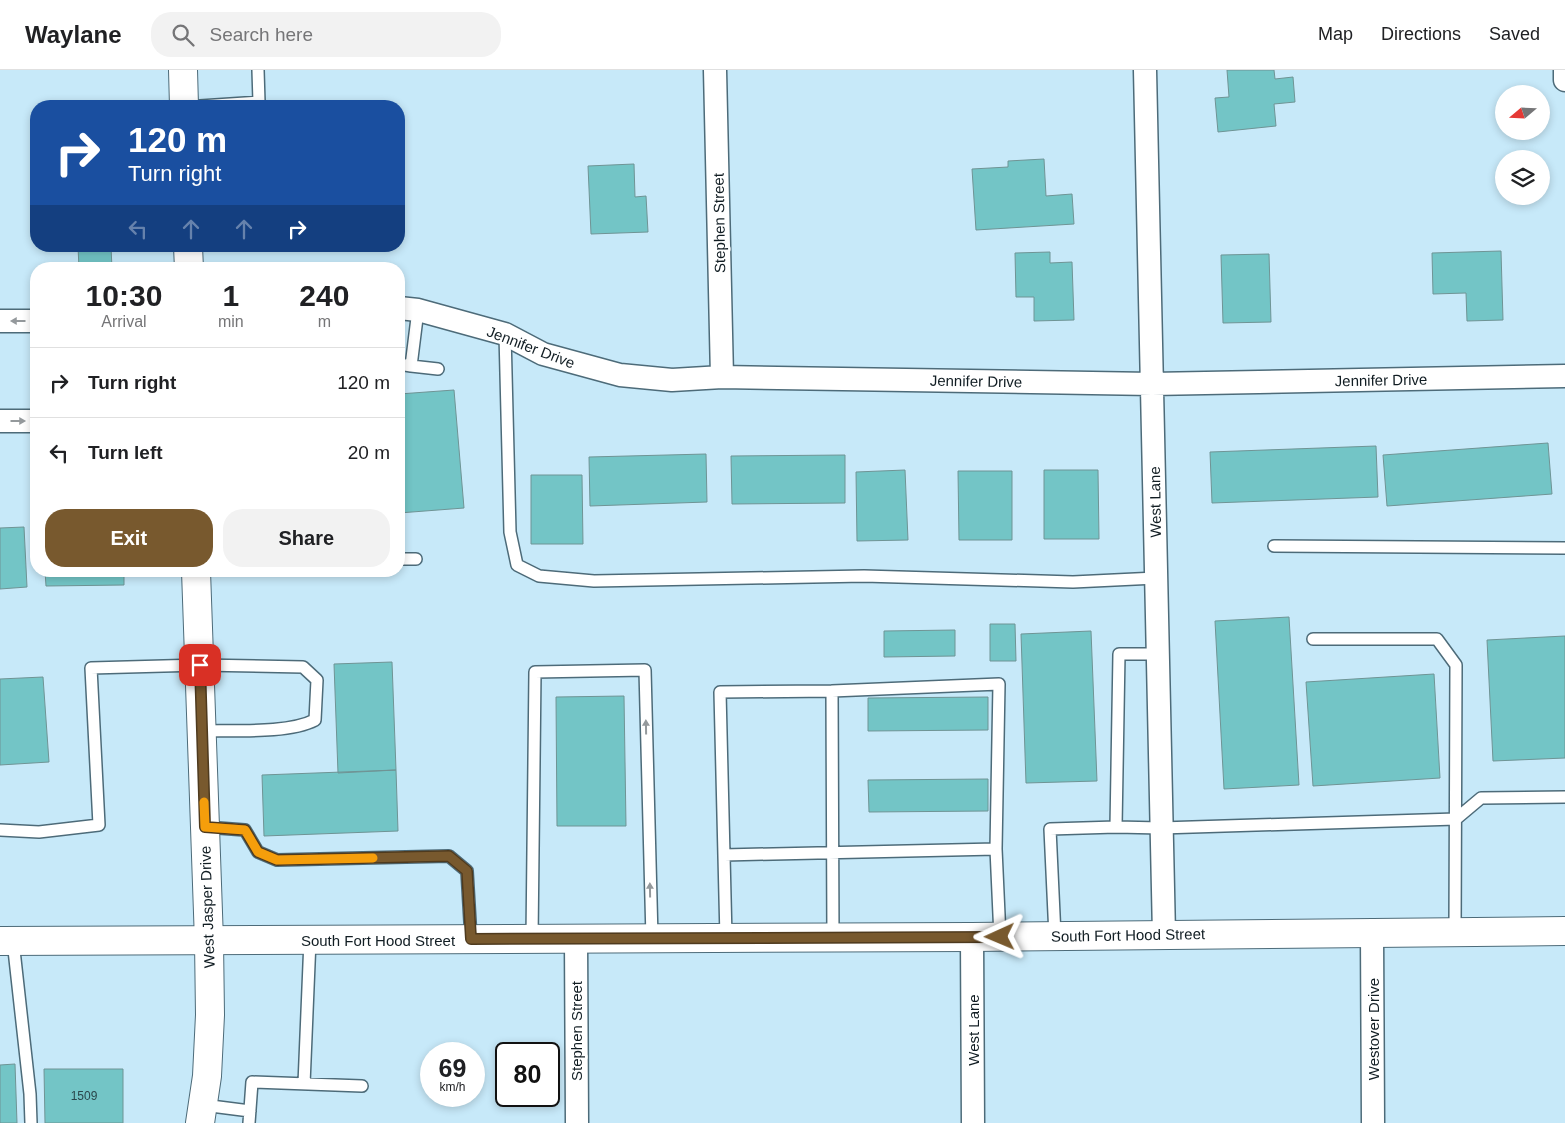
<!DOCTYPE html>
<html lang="en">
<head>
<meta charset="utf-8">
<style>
  :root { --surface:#fff; --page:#f2f2f2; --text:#202124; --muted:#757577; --line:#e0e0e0; --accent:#78592e }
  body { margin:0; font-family:Arial,sans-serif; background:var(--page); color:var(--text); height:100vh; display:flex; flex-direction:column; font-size:19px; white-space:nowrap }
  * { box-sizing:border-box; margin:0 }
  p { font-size:16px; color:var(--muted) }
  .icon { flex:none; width:28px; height:28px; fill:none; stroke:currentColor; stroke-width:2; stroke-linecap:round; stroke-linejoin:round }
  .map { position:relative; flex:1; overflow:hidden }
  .sheet { position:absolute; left:30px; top:192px; width:375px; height:315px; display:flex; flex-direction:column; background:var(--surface); border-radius:20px; box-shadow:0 2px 8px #0003 }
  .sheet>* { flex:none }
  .banner { position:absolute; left:30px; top:30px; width:375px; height:152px; border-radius:20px; box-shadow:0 2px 8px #0003; background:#1a4fa0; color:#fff; overflow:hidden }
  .needle { width:32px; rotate:251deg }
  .tools { position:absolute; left:1495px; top:15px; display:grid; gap:10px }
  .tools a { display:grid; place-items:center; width:55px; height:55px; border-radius:50%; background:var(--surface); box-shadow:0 2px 8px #0003; font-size:25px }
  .speed { position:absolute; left:420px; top:972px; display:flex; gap:10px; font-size:25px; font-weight:700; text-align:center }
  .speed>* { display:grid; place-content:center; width:65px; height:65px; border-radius:50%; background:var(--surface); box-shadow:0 2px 8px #0003; line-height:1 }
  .speed small { font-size:12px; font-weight:400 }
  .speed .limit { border:2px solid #111; border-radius:8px; background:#fff; color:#111 }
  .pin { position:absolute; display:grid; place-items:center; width:42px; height:42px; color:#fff; margin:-21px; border-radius:10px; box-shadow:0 2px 8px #0006 }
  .me { position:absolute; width:55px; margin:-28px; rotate:269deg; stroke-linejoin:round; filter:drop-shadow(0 0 4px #0008) }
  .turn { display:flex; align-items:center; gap:18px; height:105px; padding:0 15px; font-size:22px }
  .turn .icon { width:65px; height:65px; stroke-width:2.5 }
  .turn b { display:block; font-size:35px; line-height:42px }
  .lanes { display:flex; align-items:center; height:48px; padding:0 15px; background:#0003; justify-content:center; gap:25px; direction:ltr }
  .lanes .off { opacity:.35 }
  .eta { display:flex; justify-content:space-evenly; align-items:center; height:85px; text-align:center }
  .eta b { font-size:30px; font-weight:800; line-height:35px }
  .primary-button { display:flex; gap:10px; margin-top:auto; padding:10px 15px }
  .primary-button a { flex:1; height:58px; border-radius:20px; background:var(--accent); color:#fff; font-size:20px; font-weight:800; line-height:58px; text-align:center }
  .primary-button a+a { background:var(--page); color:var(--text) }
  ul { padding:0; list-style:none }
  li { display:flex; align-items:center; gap:15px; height:70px; padding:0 15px; border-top:1px solid var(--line) }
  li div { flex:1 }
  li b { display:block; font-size:19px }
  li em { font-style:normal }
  header { display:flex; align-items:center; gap:30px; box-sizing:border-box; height:70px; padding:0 25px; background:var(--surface); border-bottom:1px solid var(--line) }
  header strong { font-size:24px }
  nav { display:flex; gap:28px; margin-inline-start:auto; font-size:18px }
  .search { width:350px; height:45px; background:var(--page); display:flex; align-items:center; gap:12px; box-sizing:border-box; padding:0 18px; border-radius:20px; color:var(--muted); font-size:19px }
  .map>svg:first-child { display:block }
  .building { fill:#73c5c6; stroke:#6f9495 }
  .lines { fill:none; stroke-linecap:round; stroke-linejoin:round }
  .service-casing { stroke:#4d6b79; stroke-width:14 }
  .minor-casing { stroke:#4d6b79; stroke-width:25 }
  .tertiary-casing { stroke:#4d6b79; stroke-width:30 }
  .trunk-casing { stroke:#4d6b79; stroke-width:30 }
  .service { stroke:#fff; stroke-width:11 }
  .minor { stroke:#fff; stroke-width:22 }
  .tertiary { stroke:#fff; stroke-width:28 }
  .trunk { stroke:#fff; stroke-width:28 }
  .oneway { fill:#94999c }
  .route-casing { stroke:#4e3a1e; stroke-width:12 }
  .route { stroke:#78592e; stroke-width:9 }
  .slow { stroke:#f59e0b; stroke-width:9 }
  .labels { text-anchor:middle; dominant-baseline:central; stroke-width:5; stroke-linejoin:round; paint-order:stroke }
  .number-label { font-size:12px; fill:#2a474c }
  .street-label { font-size:15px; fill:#111d23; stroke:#fff }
</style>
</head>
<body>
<header>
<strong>Waylane</strong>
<div class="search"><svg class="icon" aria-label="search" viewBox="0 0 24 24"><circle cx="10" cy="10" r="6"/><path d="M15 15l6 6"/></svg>Search here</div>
<nav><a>Map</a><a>Directions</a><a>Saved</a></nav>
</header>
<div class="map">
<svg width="1565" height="1053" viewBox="0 0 1565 1053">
  <rect width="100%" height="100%" fill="#c7e9f9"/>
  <path class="building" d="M1227 0H1274L1275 9 1293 7 1295 32 1274 34 1276 56 1218 62 1215 28 1229 27Z
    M1044 89 1046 126 1072 124 1074 154 976 160 972 99 1008 97V91Z
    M634 94 635 127 646 126 648 162 591 164 588 96Z
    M78 176H111L112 199H79Z
    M1501 181 1503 250 1467 251 1466 223 1433 224 1432 183Z
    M1050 182V193L1072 192 1074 250 1034 251V227H1016L1015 183Z
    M1269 184 1271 252 1223 253 1221 185Z
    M454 320 464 438 399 443V324Z
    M1548 373 1552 424 1387 436 1383 385Z
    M1376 376 1378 427 1212 433 1210 382Z
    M706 384 707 432 590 436 589 387Z
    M845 385V433L732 434 731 386Z
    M905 400 908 470 857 471 856 402Z
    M1044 400H1098L1099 469H1044Z
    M958 401H1012V470H959Z
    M531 405H582L583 474H531Z
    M24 457 27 517 0 519V458Z
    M45 501H124V515L46 516Z
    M1289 547 1299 715 1224 719 1215 551Z
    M990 554H1015L1016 591H990Z
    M955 560V586L884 587V561Z
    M1091 561 1097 711 1026 713 1021 564Z
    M1565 566V688L1493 691 1487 570Z
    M392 592 396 700 338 703 334 594Z
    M1434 604 1440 708 1313 716 1306 612Z
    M43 607 49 692 0 695V609Z
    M624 626 626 756H557L556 627Z
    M988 627V660L868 661V628Z
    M396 700 398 761 264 766 262 705Z
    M988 709V741L869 742 868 710Z
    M15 994 17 1053H0V995Z
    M44 999H123V1053H45Z"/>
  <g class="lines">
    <g class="service-casing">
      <path id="service" d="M200 36 259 32 258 0
        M505 264 510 462 517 495 539 506 594 511 864 506 1073 512 1156 508
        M399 294 411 296 418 240
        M411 296 438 299
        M1274 476 1565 478
        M399 489H416
        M1313 569H1437L1456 595 1455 862
        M1157 584H1119L1116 757 1161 758 1456 749 1481 728 1565 727
        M832 621 999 614 996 779
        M205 757 245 760 258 782 277 790 449 786 467 801 471 869
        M0 760 39 762 99 755 91 598 200 595 303 597 317 610 315 650C288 664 233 660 202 661
        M724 785 996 779 1000 867
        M1055 866 1050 759 1116 757
        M726 868 720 622 832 621 833 868
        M532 869 535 602 645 600 652 868
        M13 871 30 1024 31 1053
        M304 1014 310 870
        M203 1035 250 1041
        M249 1053 252 1012 362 1016"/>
    </g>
    <g class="minor-casing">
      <path id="minor" d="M715 0 722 307
        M1145 0 1164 865
        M1565 0V10
        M399 238 418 240 505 264 543 284 620 305 672 310 722 307 1152 314 1565 306
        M0 251H36
        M0 351H36
        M1372 864 1373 1053
        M972 867 973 1053
        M576 869 577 1053"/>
    </g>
    <g class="tertiary-casing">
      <path id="tertiary" d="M183 0 184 36
        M188 176 189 199
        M196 501 209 871 210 945 207 1006 200 1053"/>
    </g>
    <g class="trunk-casing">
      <path id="trunk" d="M0 871 972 867 1565 861"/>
    </g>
    <use href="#service" class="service"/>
    <use href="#minor" class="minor"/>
    <use href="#tertiary" class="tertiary"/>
    <use href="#trunk" class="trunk"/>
  </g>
  <defs><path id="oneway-solid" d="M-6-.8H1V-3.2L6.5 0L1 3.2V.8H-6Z" transform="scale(1.25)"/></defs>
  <g class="oneway">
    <use href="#oneway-solid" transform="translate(18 251) rotate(180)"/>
    <use href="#oneway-solid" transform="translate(18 351)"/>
    <use href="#oneway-solid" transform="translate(646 657) rotate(-91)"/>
    <use href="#oneway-solid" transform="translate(650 820) rotate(-91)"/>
  </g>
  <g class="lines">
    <g class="route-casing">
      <path id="route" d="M200 595 205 757 245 760 258 782 277 790 449 786 467 801 471 869 1000 867"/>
    </g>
    <use href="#route" class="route"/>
    <path class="slow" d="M204 732 205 757 245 760 258 782 277 790 373 788"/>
  </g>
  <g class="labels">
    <g class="number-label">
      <text x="84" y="1026">1509</text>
    </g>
    <g class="street-label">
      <text transform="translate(719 153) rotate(-91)">Stephen Street</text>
      <text transform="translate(531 277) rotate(21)">Jennifer Drive</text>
      <text transform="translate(1381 310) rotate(-1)">Jennifer Drive</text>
      <text transform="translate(976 311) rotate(1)">Jennifer Drive</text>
      <text transform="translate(1155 432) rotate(-91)">West Lane</text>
      <text transform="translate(207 837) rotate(-92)">West Jasper Drive</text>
      <text transform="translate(1128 865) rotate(-1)">South Fort Hood Street</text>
      <text x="378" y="870">South Fort Hood Street</text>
      <text transform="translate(1373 959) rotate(-90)">Westover Drive</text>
      <text transform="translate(973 960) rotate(-90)">West Lane</text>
      <text transform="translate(576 961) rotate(-90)">Stephen Street</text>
    </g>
  </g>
</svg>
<div class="tools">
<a><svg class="needle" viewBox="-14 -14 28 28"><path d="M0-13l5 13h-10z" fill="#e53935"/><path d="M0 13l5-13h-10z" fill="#757577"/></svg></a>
<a><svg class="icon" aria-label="layers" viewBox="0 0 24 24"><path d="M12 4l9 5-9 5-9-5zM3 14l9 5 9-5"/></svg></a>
</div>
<div class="speed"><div>69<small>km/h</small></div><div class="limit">80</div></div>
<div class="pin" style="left:200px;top:595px;background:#d93025"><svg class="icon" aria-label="arrive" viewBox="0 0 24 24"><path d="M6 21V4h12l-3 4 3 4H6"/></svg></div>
<svg class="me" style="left:1000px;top:867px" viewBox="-20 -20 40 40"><path d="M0-17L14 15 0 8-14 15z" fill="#78592e" stroke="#fff" stroke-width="4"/></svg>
<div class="banner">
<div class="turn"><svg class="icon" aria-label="right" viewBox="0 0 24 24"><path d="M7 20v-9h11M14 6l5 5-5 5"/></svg><div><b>120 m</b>Turn right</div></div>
<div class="lanes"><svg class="icon off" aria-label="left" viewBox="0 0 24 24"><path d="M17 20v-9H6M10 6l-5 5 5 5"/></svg><svg class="icon off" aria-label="ahead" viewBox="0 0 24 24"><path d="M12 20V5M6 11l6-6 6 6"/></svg><svg class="icon off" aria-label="ahead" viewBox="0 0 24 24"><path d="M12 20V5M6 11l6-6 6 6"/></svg><svg class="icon" aria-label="right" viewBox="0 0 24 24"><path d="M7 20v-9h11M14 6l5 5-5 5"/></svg></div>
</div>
<section class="sheet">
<div class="eta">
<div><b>10:30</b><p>Arrival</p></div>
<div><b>1</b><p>min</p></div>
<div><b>240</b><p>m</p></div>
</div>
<ul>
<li><svg class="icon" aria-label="right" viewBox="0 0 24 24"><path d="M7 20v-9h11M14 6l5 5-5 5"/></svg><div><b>Turn right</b></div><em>120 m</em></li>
<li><svg class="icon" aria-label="left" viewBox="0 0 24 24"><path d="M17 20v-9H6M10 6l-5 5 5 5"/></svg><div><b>Turn left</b></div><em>20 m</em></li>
</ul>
<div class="primary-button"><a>Exit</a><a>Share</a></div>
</section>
</div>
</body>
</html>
